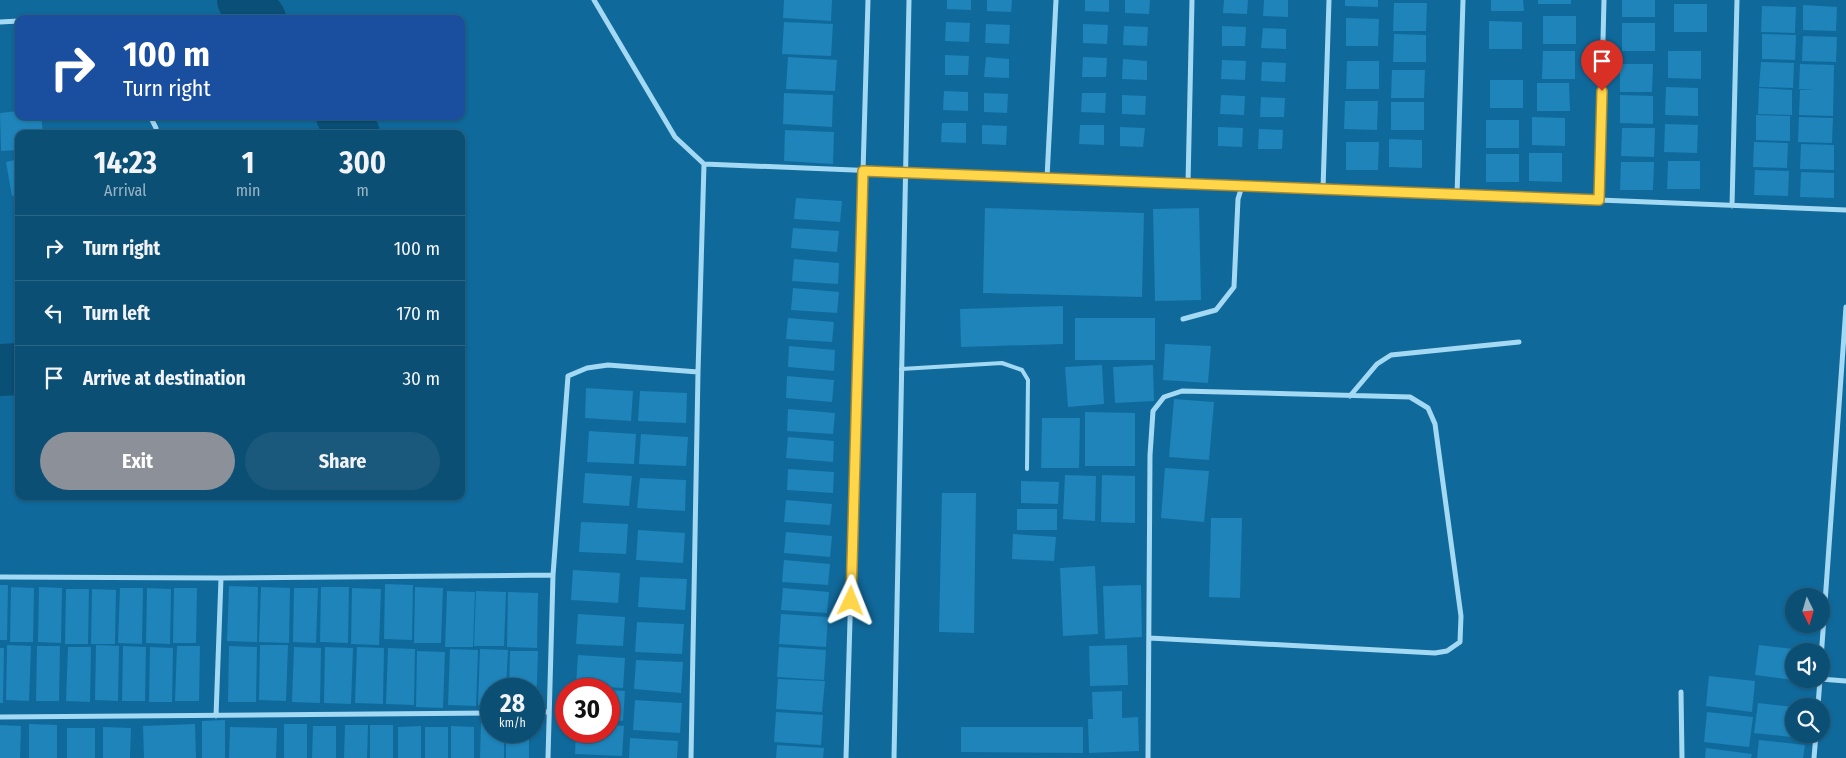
<!DOCTYPE html>
<html lang="en">
<head>
<meta charset="utf-8">
<style>
  :root { --surface:#0c4f74; --page:#1a597c; --text:#f1f3f6; --muted:#9ab5c5; --line:#2c6686; --accent:#8c9099 }
  body { margin:0; font-family:"Fira Sans Condensed",sans-serif; background:var(--page); color:var(--text); height:100vh; display:flex; flex-direction:column; font-size:19px; white-space:nowrap }
  * { box-sizing:border-box; margin:0 }
  p { font-size:16px; color:var(--muted) }
  .icon { flex:none; width:28px; height:28px; fill:none; stroke:currentColor; stroke-width:2; stroke-linecap:round; stroke-linejoin:round }
  .map { position:relative; flex:1; overflow:hidden }
  .details { position:absolute; left:15px; top:130px; width:450px; height:370px; display:flex; flex-direction:column; background:var(--surface); border-radius:10px; box-shadow:0 1px 4px #0004,0 0 0 1px var(--line) }
  .details>* { flex:none }
  .hud { position:absolute; left:15px; top:15px; width:450px; height:105px; border-radius:10px; box-shadow:0 1px 4px #0004,0 0 0 1px var(--line); background:#1a4fa0; color:#fff; overflow:hidden }
  .needle { width:32px; rotate:175deg }
  .tools { position:absolute; left:1785px; top:588px; display:grid; gap:10px }
  .tools a { display:grid; place-items:center; width:45px; height:45px; border-radius:50%; background:var(--surface); box-shadow:0 1px 4px #0004,0 0 0 1px var(--line); font-size:25px }
  .speed { position:absolute; left:480px; top:678px; display:flex; gap:10px; font-size:25px; font-weight:700; text-align:center }
  .speed>* { display:grid; place-content:center; width:65px; height:65px; border-radius:50%; background:var(--surface); box-shadow:0 1px 4px #0004,0 0 0 1px var(--line); line-height:1 }
  .speed small { font-size:12px; font-weight:400 }
  .speed .limit { border:8px solid #d22; background:#fff; color:#111 }
  .pin { position:absolute; display:grid; place-items:center; width:42px; height:42px; color:#fff; margin:-51px -21px; border-radius:50% 50% 50% 0; rotate:-45deg; box-shadow:0 0 5px #0007 }
  .pin .icon { rotate:45deg }
  .me { position:absolute; width:55px; margin:-28px; rotate:2deg; stroke-linejoin:round; filter:drop-shadow(0 0 4px #0008) }
  .turn { display:flex; align-items:center; gap:18px; height:105px; padding:0 25px; font-size:22px }
  .turn .icon { width:65px; height:65px; stroke-width:2.5 }
  .turn b { display:block; font-size:35px; line-height:42px }
  .eta { display:flex; justify-content:space-evenly; align-items:center; height:85px; text-align:center }
  .eta b { font-size:30px; font-weight:700; line-height:35px }
  .button { display:flex; gap:10px; margin-top:auto; padding:10px 25px }
  .button a { flex:1; height:58px; border-radius:30px; background:var(--accent); color:#fff; font-size:20px; font-weight:700; line-height:58px; text-align:center }
  .button a+a { background:var(--page); color:var(--text) }
  ul { padding:0; list-style:none }
  li { display:flex; align-items:center; gap:15px; height:65px; padding:0 25px; border-top:1px solid var(--line) }
  li div { flex:1 }
  li b { display:block; font-size:19px }
  li em { font-style:normal }
  .map>svg:first-child { display:block }
  .lines { fill:none; stroke-linecap:round; stroke-linejoin:round }
  .river { stroke:#0a4f76; stroke-width:52 }
  .building { fill:#1e84ba }
  .service { stroke:#a4d9f4; stroke-width:4 }
  .minor { stroke:#a4d9f4; stroke-width:5 }
  .route-casing { stroke:#a68a30; stroke-width:12 }
  .route { stroke:#ffd54a; stroke-width:9 }
</style>
</head>
<body>
<div class="map">
<svg width="1846" height="758" viewBox="0 0 1846 758">
  <rect width="100%" height="100%" fill="#10699b"/>
  <g class="lines">
    <path class="river" d="M243 0 260 19
      M342 116 354 134
      M0 370 19 369"/>
  </g>
  <path class="building" d="M784 0H832L831 21 783 18Z
    M947 0H971V10L947 9Z
    M987 0H1012L1011 12 987 11Z
    M1085 0H1109V12L1085 11Z
    M1125 0H1150L1149 14 1125 13Z
    M1224 0H1248L1247 14 1223 13Z
    M1264 0H1288V17L1263 16Z
    M1345 0H1378V7L1345 6Z
    M1491 0H1523L1524 11H1491Z
    M1538 0H1571V4H1538Z
    M1622 0H1655V17H1622Z
    M1394 3H1427L1426 31H1393Z
    M1674 4H1707V32H1674Z
    M1803 5 1837 7 1836 31 1803 30Z
    M1762 6 1796 7 1795 33 1761 32Z
    M1543 16H1576V44H1543Z
    M1346 18 1379 19 1378 46H1346Z
    M1489 21 1522 22V49H1489Z
    M784 22 833 24 831 56 782 54Z
    M946 22 970 23 969 42 945 41Z
    M1622 23H1655V51H1622Z
    M986 24 1010 25 1009 44 985 43Z
    M1083 24 1108 25 1107 44 1083 43Z
    M1124 26 1148 27 1147 46 1123 45Z
    M1222 26 1246 27 1245 46H1222Z
    M1263 28 1286 29V49L1261 48Z
    M1394 34 1426 35V62H1393Z
    M1762 34 1796 35 1795 60 1762 59Z
    M1803 36 1837 37 1836 62 1802 61Z
    M1543 51H1575V79H1542Z
    M1668 51H1701V79L1668 78Z
    M945 55 969 56 968 75H945Z
    M788 57 837 60 835 91 786 89Z
    M986 57 1009 59V78L984 77Z
    M1083 57 1107 58 1106 77H1082Z
    M1123 59 1147 61V80L1122 79Z
    M1222 60 1246 61 1245 80 1221 79Z
    M1347 61H1379V89H1346Z
    M1262 62 1286 63 1285 82 1261 81Z
    M1761 62 1794 63 1793 88 1759 87Z
    M1620 64H1653L1652 92H1620Z
    M1800 64 1834 65 1833 116 1799 115 1800 90H1815L1799 89Z
    M1392 70H1425L1424 98H1391Z
    M1490 80H1523V108H1490Z
    M1537 83H1569L1570 111H1537Z
    M1666 87 1698 88V116L1665 115Z
    M1759 88 1792 90V115L1758 114Z
    M944 91 968 92V111L943 110Z
    M784 93 833 95 832 127 783 124Z
    M984 93 1008 94 1007 113 984 112Z
    M1082 93H1106L1105 113 1081 112Z
    M1122 95 1146 96 1145 115 1122 114Z
    M1221 95 1245 96 1244 115 1220 114Z
    M1620 95 1653 96V124L1620 123Z
    M1261 97 1285 98 1284 117H1260Z
    M1345 101H1378L1377 130 1344 129Z
    M1391 102H1424V130H1391Z
    M19 111V116H41L43 134H19V150L1 151 0 113Z
    M1756 115 1790 116V141L1756 140Z
    M1532 117 1565 118V146L1532 145Z
    M1799 117 1833 118 1832 143 1798 142Z
    M1486 120H1519V148H1486Z
    M942 123H966V143L941 142Z
    M1665 124 1698 125 1697 153 1664 152Z
    M982 125 1007 126 1006 145 982 144Z
    M1080 125H1104V145L1079 144Z
    M1120 127 1145 128 1143 147 1120 146Z
    M1218 127 1243 128 1242 147 1218 146Z
    M1622 128H1655L1654 157 1621 156Z
    M1259 129 1283 130 1282 149H1258Z
    M785 130 834 132 833 164 784 161Z
    M1389 139 1422 140V168L1389 167Z
    M1346 142H1379L1378 170H1346Z
    M1754 142 1788 143 1787 168 1753 167Z
    M1801 144 1834 145V170L1800 169Z
    M1529 153H1562V182L1529 181Z
    M1486 154H1519V182H1486Z
    M19 159V195L12 196 6 162Z
    M1668 161H1700V189H1667Z
    M1621 162H1654L1653 190H1620Z
    M1755 170 1789 171 1788 196 1754 195Z
    M1801 172 1834 173V198L1800 197Z
    M796 198 842 201 840 222 794 219Z
    M985 208 1144 213 1142 297 983 293Z
    M1199 208 1201 300 1155 301 1153 209Z
    M793 228 839 231 837 252 791 248Z
    M794 259 839 263 838 284 792 281Z
    M793 288 839 292 837 313 791 310Z
    M1063 306V344L961 347 960 309Z
    M788 318 834 322 832 342 786 339Z
    M1075 318H1155V360H1075Z
    M1165 344 1211 346 1208 383 1163 380Z
    M789 346 835 350 834 371 788 367Z
    M1102 365 1104 404 1068 407 1065 367Z
    M1153 365 1154 401 1115 403 1113 367Z
    M787 376 834 380 832 402 786 398Z
    M586 388 633 391 631 421 585 418Z
    M640 391 687 393 686 423 638 421Z
    M1174 399 1214 402 1209 460 1169 457Z
    M788 409 835 413 833 434 787 431Z
    M1085 412 1135 413V466H1085Z
    M1042 418H1080L1079 468H1041Z
    M589 431 636 434 634 464 587 462Z
    M641 434 688 437 686 466 639 464Z
    M788 437 834 441 833 462 786 458Z
    M1165 468 1209 471 1204 522 1161 518Z
    M788 469 834 472 833 493 787 490Z
    M585 473 632 476 629 506 583 503Z
    M1065 475 1096 476 1095 521 1063 519Z
    M1102 475 1135 476V523L1101 522Z
    M640 478 686 480 685 511 637 508Z
    M1021 481 1059 482 1058 504 1021 503Z
    M942 493H976L974 633 939 632Z
    M786 500 832 504 830 525 784 522Z
    M1017 509H1057V530H1017Z
    M1211 518H1242L1240 598 1209 597Z
    M581 522 628 524 626 554 579 552Z
    M638 530 685 533 683 563 636 560Z
    M786 532 832 536 830 557 784 553Z
    M1013 534 1056 537 1054 561 1012 559Z
    M784 560 830 564 828 585 782 582Z
    M1095 566 1098 634 1063 636 1060 568Z
    M573 570 620 573 618 603 571 600Z
    M640 577 687 579 685 610 638 607Z
    M385 584 413 585 412 640 384 639Z
    M0 585H8L7 640H0Z
    M1141 585 1142 637 1105 639 1103 586Z
    M229 586 258 587 257 642 227 641Z
    M11 587 34 588 33 642H10Z
    M39 587 62 588 61 643 38 642Z
    M261 587 290 588 289 643 259 642Z
    M321 587H349L348 643 320 642Z
    M415 587 443 588 441 643H414Z
    M120 588H143L142 644 118 643Z
    M147 588 171 589 170 644 146 643Z
    M174 588H197L196 643H173Z
    M294 588H318L316 643 293 642Z
    M352 588 381 589 379 645 351 644Z
    M783 588 829 592 827 613 781 610Z
    M66 589H89L88 644H65Z
    M92 589 116 590 115 644H91Z
    M447 591 475 592 473 647H445Z
    M476 591 506 592 504 646H474Z
    M508 592 538 593 537 648 507 647Z
    M578 614 625 617 623 646 576 644Z
    M781 614 828 617 826 647 779 644Z
    M637 622 684 624 682 654 635 652Z
    M7 645 31 646 29 701 6 700Z
    M96 645 119 646 118 701 95 700Z
    M260 645H288L286 701 259 700Z
    M1127 645 1128 685 1090 686 1089 646Z
    M1759 645 1802 650 1794 651V680L1755 675Z
    M37 646H60L59 701H36Z
    M123 646 146 647 145 701H122Z
    M177 646H200L199 701H175Z
    M229 646 257 647 256 702H228Z
    M68 647H91L90 702 66 701Z
    M150 647 173 648 172 702H149Z
    M294 647 321 648 320 703 292 702Z
    M325 647 353 648 351 704 324 703Z
    M357 647 384 648 383 704 355 703Z
    M779 647 826 650 824 680 777 677Z
    M0 648H4L3 703H0Z
    M388 648 415 649 414 705 386 704Z
    M450 649 478 650 476 706 448 705Z
    M480 649 508 650 506 689H491V705H478Z
    M417 651 445 652 443 708 416 707Z
    M510 651H538L536 707H534V689H509Z
    M578 655 625 658 623 688 576 685Z
    M636 660 683 662 681 693 634 689Z
    M1709 676 1755 681 1752 712 1706 706Z
    M778 679 825 681 822 712 776 709Z
    M609 690 625 691 623 721 609 720Z
    M1122 691V718L1138 717 1139 751 1089 753 1088 719H1093L1092 692Z
    M635 700 682 703 680 733 633 730Z
    M1758 703 1794 707V734H1800V738L1754 733Z
    M776 712 823 715 821 745 774 742Z
    M1707 712 1753 717 1749 747 1704 742Z
    M225 720V758H202V721Z
    M481 723H491V731H504V758H480Z
    M29 724 57 725V758H29Z
    M195 724 196 758H144L143 726Z
    M284 724H307V758H284Z
    M0 725 21 726 20 758H0Z
    M345 725H368L367 758H344Z
    M370 725H393V758H370Z
    M609 725 624 726 622 756 575 754 576 731H609Z
    M313 726H336V758H312Z
    M421 726V758H398V727Z
    M451 726 474 727V758H451Z
    M103 727 131 728 130 758H103Z
    M230 727 277 728 276 758H229Z
    M425 727H448V758H425Z
    M961 727H1083V753L961 752Z
    M67 728H95V758H67Z
    M506 731H529V758H506Z
    M630 738 678 741 677 758H629Z
    M1759 740 1805 745 1803 758H1757Z
    M777 745 824 748 823 758H776Z
    M1706 748 1752 754 1751 758H1705Z"/>
  <g class="lines">
    <path class="service" d="M901 369 1002 363 1022 370 1028 380 1027 469"/>
    <path class="minor" d="M594 0 675 137 704 164 1846 210
      M0 22 19 21
      M150 116 156 128
      M1047 178 1056 0
      M1188 184 1192 0
      M1323 189 1329 0
      M1457 195 1463 0
      M1599 200 1604 0
      M1732 206 1737 0
      M1183 319 1216 310 1234 287 1238 199 1242 186
      M1350 396 1377 364 1391 355 1519 342
      M0 577 221 578 553 575
      M1821 659 1846 307
      M1820 679 1846 681
      M1681 692 1682 758
      M1818 706 1820 679
      M534 712H549
      M216 716 221 578
      M0 717 491 713
      M548 758 553 575 568 376 587 368 608 365 698 372
      M691 758 698 372 704 164
      M846 758 868 0
      M894 758 909 0
      M1148 758 1150 455 1153 411 1164 397 1182 391 1410 397 1428 408 1435 424 1461 616 1460 642 1447 651 1435 653 1149 638
      M1814 758 1816 734"/>
  </g>
  <g class="lines">
    <g class="route-casing">
      <path id="route" d="M851 601 863 171 1599 200 1602 91"/>
    </g>
    <use href="#route" class="route"/>
  </g>
</svg>
<div class="tools">
<a><svg class="needle" viewBox="-14 -14 28 28"><path d="M0-13l5 13h-10z" fill="#e53935"/><path d="M0 13l5-13h-10z" fill="#9ab5c5"/></svg></a>
<a><svg class="icon" aria-label="sound" viewBox="0 0 24 24"><path d="M4 9h4l5-4v14l-5-4H4zM17 9q2 3 0 6"/></svg></a>
<a><svg class="icon" aria-label="search" viewBox="0 0 24 24"><circle cx="10" cy="10" r="6"/><path d="M15 15l6 6"/></svg></a>
</div>
<div class="speed"><div>28<small>km/h</small></div><div class="limit">30</div></div>
<div class="pin" style="left:1602px;top:91px;background:#d93025"><svg class="icon" aria-label="arrive" viewBox="0 0 24 24"><path d="M6 21V4h12l-3 4 3 4H6"/></svg></div>
<svg class="me" style="left:851px;top:601px" viewBox="-20 -20 40 40"><path d="M0-17L14 15 0 8-14 15z" fill="#ffd54a" stroke="#fff" stroke-width="4"/></svg>
<div class="hud">
<div class="turn"><svg class="icon" aria-label="right" viewBox="0 0 24 24"><path d="M7 20v-9h11M14 6l5 5-5 5"/></svg><div><b>100 m</b>Turn right</div></div>
</div>
<section class="details">
<div class="eta">
<div><b>14:23</b><p>Arrival</p></div>
<div><b>1</b><p>min</p></div>
<div><b>300</b><p>m</p></div>
</div>
<ul>
<li><svg class="icon" aria-label="right" viewBox="0 0 24 24"><path d="M7 20v-9h11M14 6l5 5-5 5"/></svg><div><b>Turn right</b></div><em>100 m</em></li>
<li><svg class="icon" aria-label="left" viewBox="0 0 24 24"><path d="M17 20v-9H6M10 6l-5 5 5 5"/></svg><div><b>Turn left</b></div><em>170 m</em></li>
<li><svg class="icon" aria-label="arrive" viewBox="0 0 24 24"><path d="M6 21V4h12l-3 4 3 4H6"/></svg><div><b>Arrive at destination</b></div><em>30 m</em></li>
</ul>
<div class="button"><a>Exit</a><a>Share</a></div>
</section>
</div>
</body>
</html>
